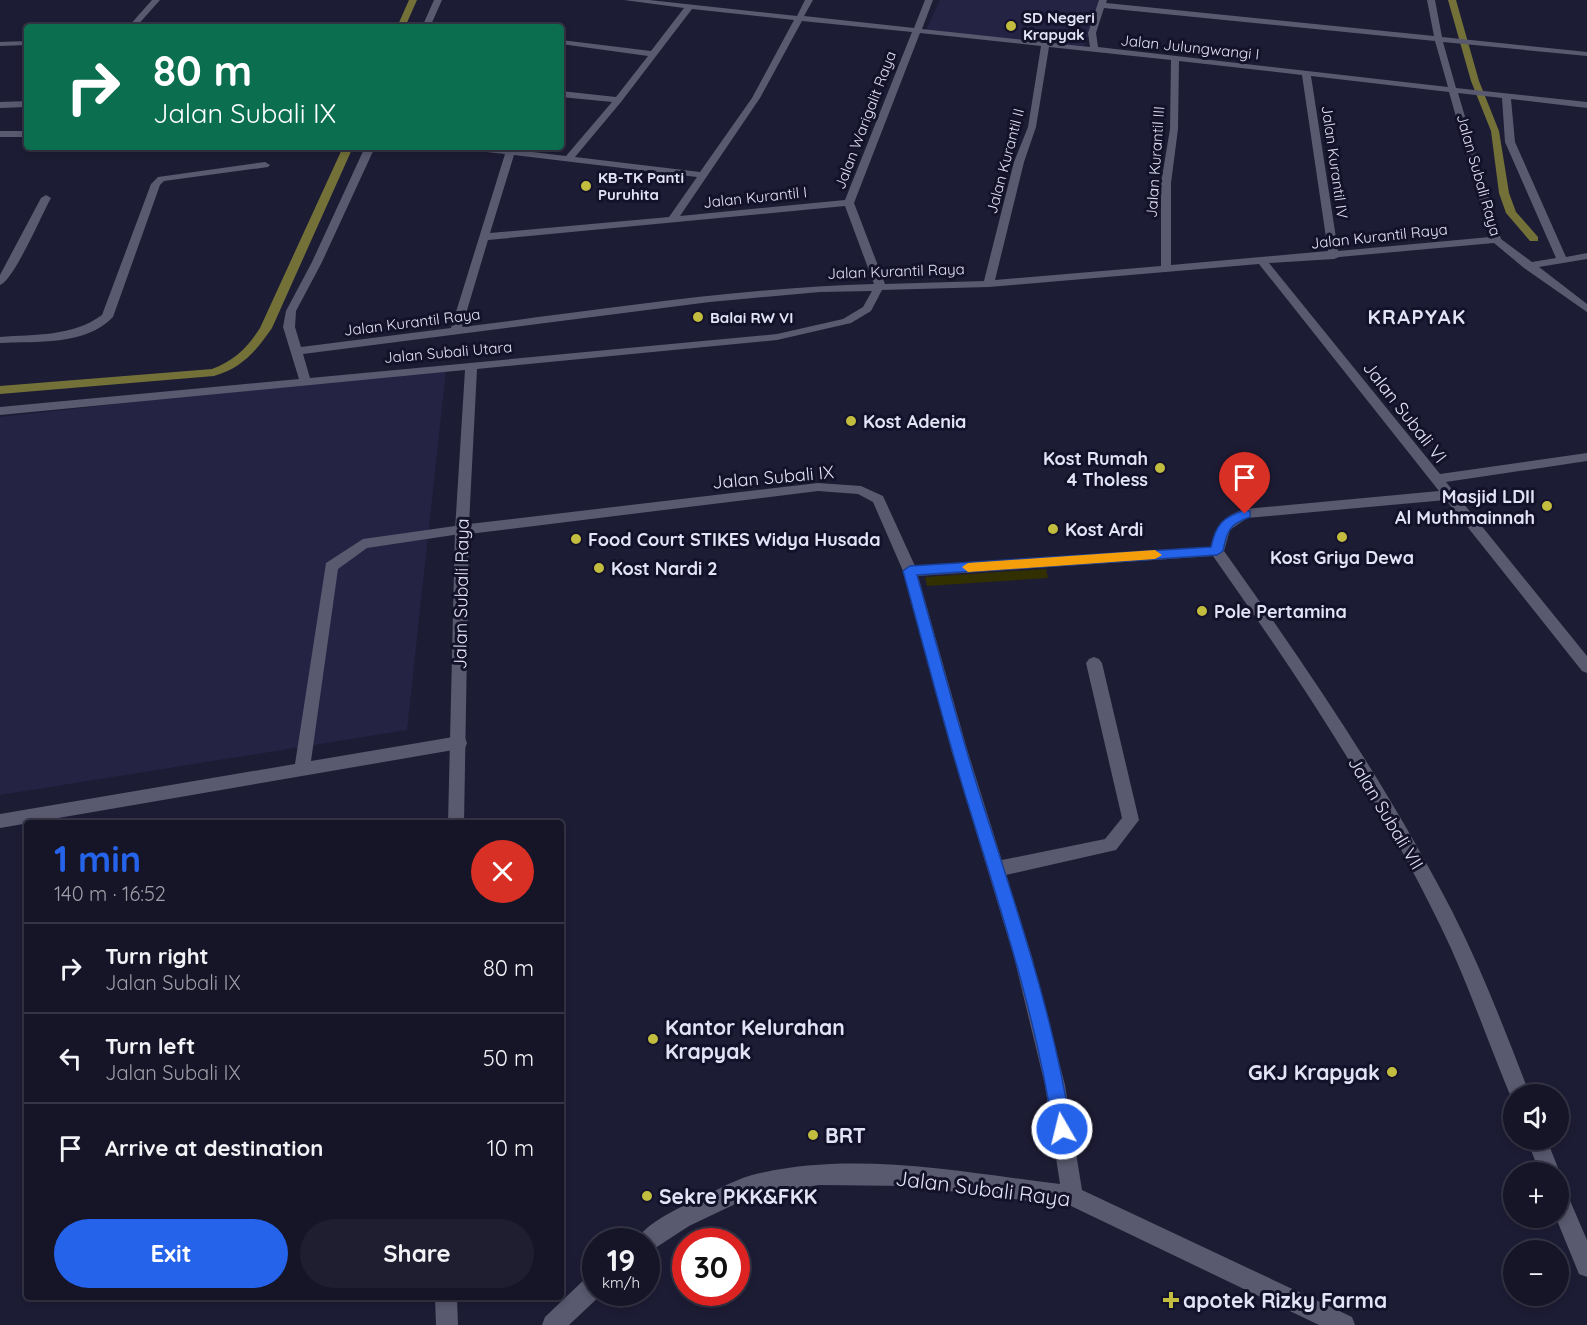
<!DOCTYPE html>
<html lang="en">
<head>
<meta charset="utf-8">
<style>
  :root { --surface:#161528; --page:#1f1e30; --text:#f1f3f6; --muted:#9e9fa8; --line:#353445; --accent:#2563eb }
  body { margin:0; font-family:Quicksand,sans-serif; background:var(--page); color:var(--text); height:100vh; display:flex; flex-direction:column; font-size:22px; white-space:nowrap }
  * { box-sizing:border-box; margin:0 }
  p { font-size:20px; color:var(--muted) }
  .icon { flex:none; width:33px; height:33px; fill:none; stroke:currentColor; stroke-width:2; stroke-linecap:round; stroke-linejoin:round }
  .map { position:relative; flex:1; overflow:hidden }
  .side { position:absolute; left:24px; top:820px; width:540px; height:480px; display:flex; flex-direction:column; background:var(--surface); border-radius:6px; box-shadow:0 3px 9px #0003,0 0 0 2px var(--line) }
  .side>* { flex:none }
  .hud { position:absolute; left:24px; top:24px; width:540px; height:126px; border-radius:6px; box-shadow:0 3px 9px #0003,0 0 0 2px var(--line); background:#0b6e4f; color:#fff; overflow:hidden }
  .buttons { position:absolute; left:1503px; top:1084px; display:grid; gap:12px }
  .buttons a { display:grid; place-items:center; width:66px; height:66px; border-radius:50%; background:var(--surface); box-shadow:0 3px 9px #0003,0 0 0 2px var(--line); font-size:30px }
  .speed { position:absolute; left:582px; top:1228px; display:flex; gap:12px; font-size:30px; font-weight:700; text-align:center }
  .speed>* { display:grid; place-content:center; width:78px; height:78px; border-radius:50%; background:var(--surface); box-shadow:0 3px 9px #0003,0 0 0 2px var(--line); line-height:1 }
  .speed small { font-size:15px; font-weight:400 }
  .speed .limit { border:9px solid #d22; background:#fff; color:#111 }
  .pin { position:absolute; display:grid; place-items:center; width:51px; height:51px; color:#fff; margin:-62px -26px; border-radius:50% 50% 50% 0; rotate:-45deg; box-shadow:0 0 6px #0007 }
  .pin .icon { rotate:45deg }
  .me { position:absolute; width:66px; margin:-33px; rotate:352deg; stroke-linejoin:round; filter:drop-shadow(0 0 4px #0008) }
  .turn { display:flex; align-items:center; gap:21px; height:126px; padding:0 30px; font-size:27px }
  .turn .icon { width:78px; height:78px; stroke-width:2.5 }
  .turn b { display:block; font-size:42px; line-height:51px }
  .round { display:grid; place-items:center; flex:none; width:63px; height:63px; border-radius:32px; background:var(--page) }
  .headline { display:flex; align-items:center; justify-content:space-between; height:102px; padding:0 30px }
  h1 { font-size:36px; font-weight:800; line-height:45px; color:var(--accent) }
  .button { display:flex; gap:12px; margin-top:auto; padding:12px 30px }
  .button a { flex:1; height:69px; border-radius:36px; background:var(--accent); color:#fff; font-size:24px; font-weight:800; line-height:69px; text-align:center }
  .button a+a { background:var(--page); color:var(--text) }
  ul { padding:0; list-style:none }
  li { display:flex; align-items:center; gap:18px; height:90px; padding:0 30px; border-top:2px solid var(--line) }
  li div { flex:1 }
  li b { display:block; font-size:22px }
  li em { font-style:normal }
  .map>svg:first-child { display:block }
  .built { fill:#242343 }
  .green { fill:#323000 }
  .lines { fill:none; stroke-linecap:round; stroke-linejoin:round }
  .stream { fill:#737138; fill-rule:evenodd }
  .service { fill:#59596f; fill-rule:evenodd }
  .minor { fill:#59596f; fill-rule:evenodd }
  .route { fill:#2563eb; stroke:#184099; stroke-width:1.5 }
  .slow { fill:#f59e0b }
  .poi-dot { fill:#c2bd3f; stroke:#14122b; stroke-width:2 }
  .labels { text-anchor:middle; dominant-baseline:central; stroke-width:6; stroke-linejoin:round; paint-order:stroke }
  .far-poi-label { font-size:15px; font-weight:bold; fill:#e2e3f5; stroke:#14122b; text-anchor:start }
  .far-street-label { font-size:15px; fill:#e2e3f5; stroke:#14122b }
  .street-label { font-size:18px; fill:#e2e3f5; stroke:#14122b }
  .poi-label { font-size:18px; font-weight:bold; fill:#e2e3f5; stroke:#14122b; text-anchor:start }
  .far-district-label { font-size:20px; font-weight:bold; letter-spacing:1.5px; fill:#e2e3f5; stroke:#14122b }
  .near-poi-label { font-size:21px; font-weight:bold; fill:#e2e3f5; stroke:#14122b; text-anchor:start }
  .near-street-label { font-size:21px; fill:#e2e3f5; stroke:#14122b }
</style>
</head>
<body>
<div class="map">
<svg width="1587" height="1325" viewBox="0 0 1587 1325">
  <rect width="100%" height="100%" fill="#1d1c35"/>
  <path class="built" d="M940 0H1103L1084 46 926 30Z
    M446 370 407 730 0 795V417L306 383Z"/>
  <path class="green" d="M1046 569 1048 578 927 586 925 577Z"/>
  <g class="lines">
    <path class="stream" d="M409 0H417L405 27H397Z
      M1448 0H1456L1479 81 1499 131 1509 193 1516 212 1538 237V241H1530L1506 213 1499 193 1491 131 1471 81Z
      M343 147H353L272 328C256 351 242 368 214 376L0 394V386L212 369C235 360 247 348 260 328Z"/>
    <path class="service" d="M462 525 467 527 469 530 467 533 367 548 338 569 311 761 459 736 465 738 467 743 465 748 0 828V814L295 764 326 563 363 539Z
      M1094 657 1099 659 1102 663 1139 820 1116 850 997 877 991 875 988 869 991 863 997 861 1105 839 1122 818 1086 663 1089 659Z"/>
    <path class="minor" d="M152 0H160L136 27H128Z
      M434 0H442L430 27H422Z
      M624 0H649L797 16 805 0H813L804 16 914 28 925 0H933L922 29 1090 47 1088 33 1099 0H1107L1106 3 1434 36 1427 0H1435L1442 37 1587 52V56L1443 42 1456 88 1587 102V108L1511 99 1515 142 1566 257 1587 253V259L1539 267 1587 304V312L1524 268 1494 243 1339 257 1334 259 1269 263 1440 474 1587 453V461L1446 482 1587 656V673L1582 671 1446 500 1247 518 1230 530 1224 551C1306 666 1387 785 1452 911 1482 970 1506 1033 1530 1095H1514L1513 1102C1488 1043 1468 982 1440 925 1377 795 1296 674 1213 556L918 576 967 749 1032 957 1065 1085 1082 1190 1352 1317 1355 1325H1319L1071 1206 908 1186 819 1185 752 1196 689 1226 646 1254V1242H636C642 1226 674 1210 690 1203 710 1194 731 1181 752 1175 852 1150 959 1172 1060 1184L1045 1085 1014 957 951 749 903 571 873 502 858 494 818 491 469 534 464 824H448L455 530 465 370 0 415V407L299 379 283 327 286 311 312 262 365 147H375L322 262 296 311 295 327 301 347 451 328 505 154 468 150 463 147H491L566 156 612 102 561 97V91L616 97 648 56 561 44V40L651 51 684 8ZM1104 8 1435 41 1448 87 1098 47 1096 33ZM692 9 794 20 752 98 700 172 575 157 621 102ZM802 21 912 32 845 200 680 216 760 98ZM920 33 1041 46 1028 127 1014 162 984 281 885 284 854 203ZM1049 47 1171 60 1170 129 1161 183V266L995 280 1024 162 1036 127ZM1179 61 1302 75 1328 251 1171 265V183L1178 129ZM1311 76 1449 92 1490 237 1338 251ZM1458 93 1502 98 1505 142 1556 258 1532 262 1501 239ZM514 155 697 177 669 217 490 233ZM845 206 874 284C736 288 599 310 462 327L488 240ZM1259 264 1439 491 1245 509C1225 515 1216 526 1211 547L915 566 883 496 861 486 818 483 469 524 477 369 777 340 851 323 871 311 882 290 989 287ZM872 291 863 307 843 319 777 334 310 378 303 354 710 302 820 292Z
      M27 41V45L0 46V42Z
      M27 101V107L0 108V102Z
      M0 131H27V137H0Z
      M265 162 270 165 268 167 164 181 160 185 113 317C86 346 35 341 0 343V337C35 334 72 337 102 315L151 184 158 177Z
      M46 195 51 198C42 214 14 280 0 285V275L41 198Z
      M1527 1140H1547L1560 1173 1558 1178V1173H1540Z
      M1558 1186 1565 1189 1587 1240V1277L1579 1274 1556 1218H1558Z
      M596 1273V1293H603L569 1325H542L545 1317 588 1276Z
      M435 1298H457L458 1325H436Z"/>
  </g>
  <path class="route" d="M1245 510 1250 511V517C1230 524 1227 530 1223 551L1217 555 917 575C938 648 957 722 980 795 1015 905 1054 1015 1071 1129L1068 1136 1062 1139 1055 1136 1053 1129C1036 1014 998 902 964 791 942 718 923 644 903 571L910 566 1211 547C1216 524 1223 517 1245 510Z"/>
  <path class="slow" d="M1155 550 1162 555 1155 559 968 572 962 567 968 563Z"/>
  <g class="poi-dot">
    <circle cx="1011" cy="26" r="6"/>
    <circle cx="586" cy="186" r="6"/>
    <circle cx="698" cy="317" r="6"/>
    <circle cx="851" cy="421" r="6"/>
    <circle cx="1160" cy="468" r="6"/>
    <circle cx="1547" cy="506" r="6"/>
    <circle cx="1053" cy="529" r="6"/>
    <circle cx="1342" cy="537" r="6"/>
    <circle cx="576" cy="539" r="6"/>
    <circle cx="599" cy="568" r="6"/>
    <circle cx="1202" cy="611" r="6"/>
    <circle cx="653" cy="1039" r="6"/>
    <circle cx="1392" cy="1072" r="6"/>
    <circle cx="813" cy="1135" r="6"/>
    <circle cx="647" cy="1196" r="6"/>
    <path d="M1168 1291h6v6h6v6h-6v6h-6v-6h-6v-6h6z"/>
  </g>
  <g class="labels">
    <g class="far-poi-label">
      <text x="1023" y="17">SD Negeri<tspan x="1023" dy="17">Krapyak</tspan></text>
      <text x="598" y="177">KB-TK Panti<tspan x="598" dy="17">Puruhita</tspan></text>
      <text x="710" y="317">Balai RW VI</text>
    </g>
    <g class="far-street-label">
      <text transform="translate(1190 47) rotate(6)">Jalan Julungwangi I</text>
      <text transform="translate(865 120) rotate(-69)">Jalan Warigalit Raya</text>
      <text transform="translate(1005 161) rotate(-75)">Jalan Kurantil II</text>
      <text transform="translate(1155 162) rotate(-86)">Jalan Kurantil III</text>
      <text transform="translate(1335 162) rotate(82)">Jalan Kurantil IV</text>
      <text transform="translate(1479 175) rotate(74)">Jalan Subali Raya</text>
      <text transform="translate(755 197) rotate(-6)">Jalan Kurantil I</text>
      <text transform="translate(1379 236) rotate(-6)">Jalan Kurantil Raya</text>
      <text transform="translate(896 271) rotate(-2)">Jalan Kurantil Raya</text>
      <text transform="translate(412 322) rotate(-7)">Jalan Kurantil Raya</text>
      <text transform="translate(448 352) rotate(-5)">Jalan Subali Utara</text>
    </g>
    <g class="street-label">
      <text transform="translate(1405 412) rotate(52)">Jalan Subali VI</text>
      <text transform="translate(773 477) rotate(-5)">Jalan Subali IX</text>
      <text transform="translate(461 594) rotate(-89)">Jalan Subali Raya</text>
      <text transform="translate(1386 813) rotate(59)">Jalan Subali VII</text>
    </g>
    <g class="poi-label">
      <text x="863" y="421">Kost Adenia</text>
      <text x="1148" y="458" text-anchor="end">Kost Rumah<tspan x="1148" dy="21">4 Tholess</tspan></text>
      <text x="1535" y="496" text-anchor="end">Masjid LDII<tspan x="1535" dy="21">Al Muthmainnah</tspan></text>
      <text x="1065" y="529">Kost Ardi</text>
      <text x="588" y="539">Food Court STIKES Widya Husada</text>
      <text x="1342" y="557" text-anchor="middle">Kost Griya Dewa</text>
      <text x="611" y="568">Kost Nardi 2</text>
      <text x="1214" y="611">Pole Pertamina</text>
    </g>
    <g class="far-district-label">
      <text x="1417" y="316">KRAPYAK</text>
    </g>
    <g class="near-poi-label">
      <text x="665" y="1027">Kantor Kelurahan<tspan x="665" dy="24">Krapyak</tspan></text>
      <text x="1380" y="1072" text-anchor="end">GKJ Krapyak</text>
      <text x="825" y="1135">BRT</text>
      <text x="659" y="1196">Sekre PKK&amp;FKK</text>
      <text x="1183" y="1300">apotek Rizky Farma</text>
    </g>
    <g class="near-street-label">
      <text transform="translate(983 1188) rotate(7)">Jalan Subali Raya</text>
    </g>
  </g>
</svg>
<div class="buttons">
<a><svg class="icon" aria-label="sound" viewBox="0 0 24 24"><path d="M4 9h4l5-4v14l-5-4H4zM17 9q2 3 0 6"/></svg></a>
<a>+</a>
<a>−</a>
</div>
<div class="speed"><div>19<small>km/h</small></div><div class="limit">30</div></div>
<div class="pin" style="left:1245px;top:514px;background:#d93025"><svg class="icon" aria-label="arrive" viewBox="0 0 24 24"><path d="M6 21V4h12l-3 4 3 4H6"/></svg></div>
<svg class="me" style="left:1062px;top:1129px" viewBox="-20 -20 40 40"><circle r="17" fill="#2563eb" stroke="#fff" stroke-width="3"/><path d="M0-11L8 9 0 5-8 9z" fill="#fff"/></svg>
<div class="hud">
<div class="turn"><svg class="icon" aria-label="right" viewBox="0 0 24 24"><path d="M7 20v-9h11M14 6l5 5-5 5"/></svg><div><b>80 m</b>Jalan Subali IX</div></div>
</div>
<section class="side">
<div class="headline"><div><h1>1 min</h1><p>140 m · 16:52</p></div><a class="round" style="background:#d93025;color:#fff"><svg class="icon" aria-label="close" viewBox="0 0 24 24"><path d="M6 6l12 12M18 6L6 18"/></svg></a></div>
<ul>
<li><svg class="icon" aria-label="right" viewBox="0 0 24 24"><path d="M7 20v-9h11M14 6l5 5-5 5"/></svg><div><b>Turn right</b><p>Jalan Subali IX</p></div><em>80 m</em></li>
<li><svg class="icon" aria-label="left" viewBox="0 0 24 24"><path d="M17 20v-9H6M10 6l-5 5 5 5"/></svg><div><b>Turn left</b><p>Jalan Subali IX</p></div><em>50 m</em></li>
<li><svg class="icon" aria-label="arrive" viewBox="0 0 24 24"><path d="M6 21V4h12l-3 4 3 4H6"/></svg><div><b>Arrive at destination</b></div><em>10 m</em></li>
</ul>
<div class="button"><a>Exit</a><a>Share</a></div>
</section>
</div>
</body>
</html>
